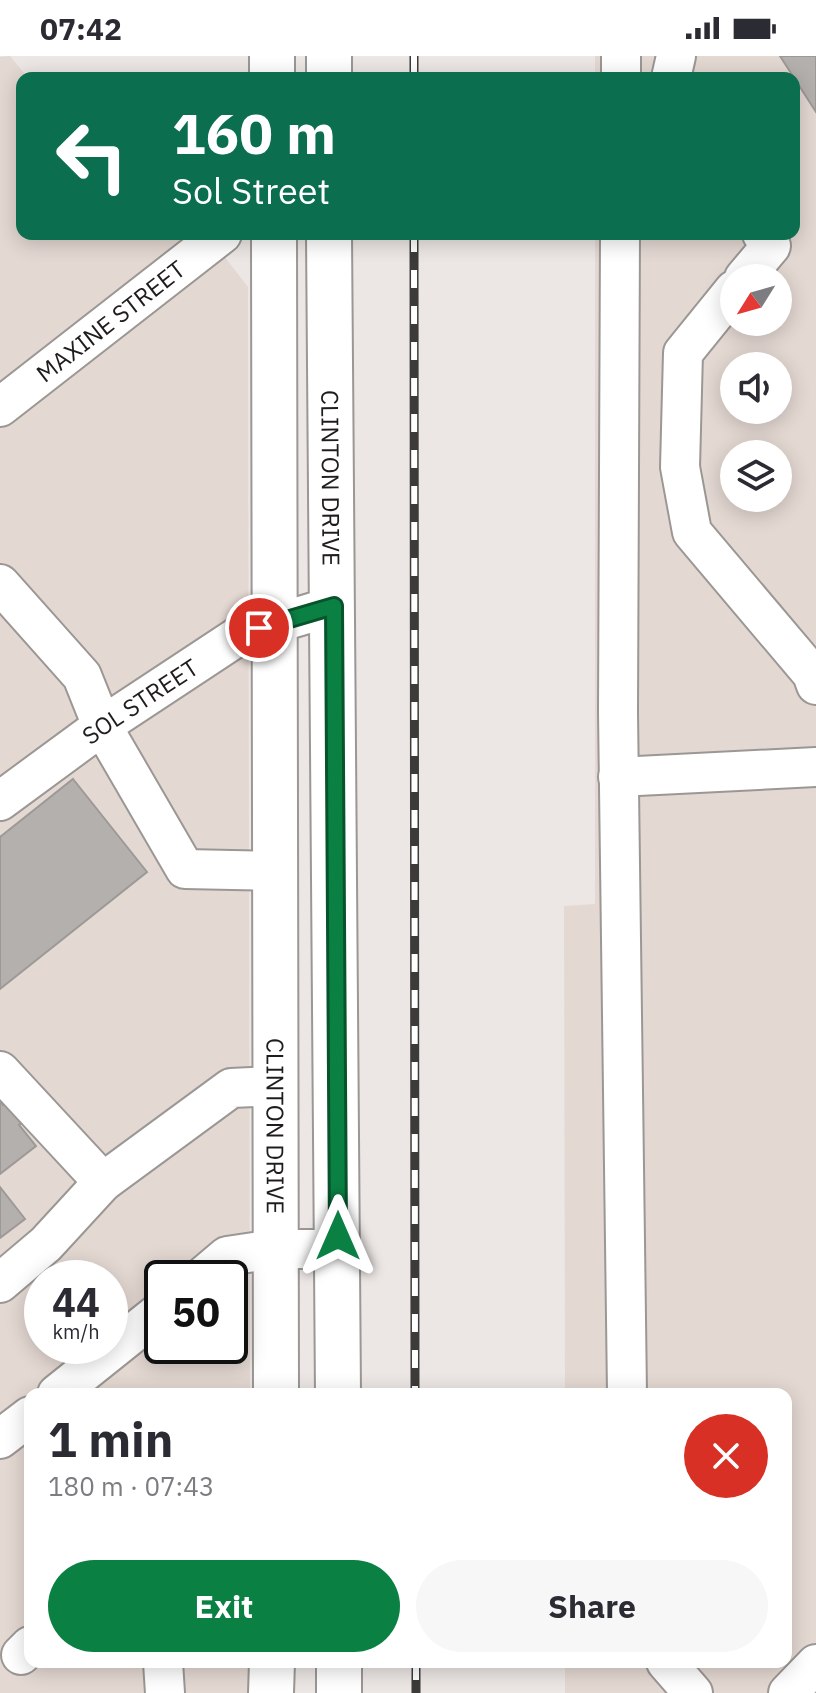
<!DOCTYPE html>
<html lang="en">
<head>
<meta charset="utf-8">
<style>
  :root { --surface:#fff; --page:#f7f7f7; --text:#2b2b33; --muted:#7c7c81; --accent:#0b8043 }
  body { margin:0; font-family:"IBM Plex Sans",sans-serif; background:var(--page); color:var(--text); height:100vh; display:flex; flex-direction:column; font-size:30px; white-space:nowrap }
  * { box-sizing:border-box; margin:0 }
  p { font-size:26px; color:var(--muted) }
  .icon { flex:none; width:44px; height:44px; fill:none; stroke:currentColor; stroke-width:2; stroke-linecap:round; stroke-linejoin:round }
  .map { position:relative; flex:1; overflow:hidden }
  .drawer { position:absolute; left:24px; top:1332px; width:768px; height:280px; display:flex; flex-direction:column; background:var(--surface); border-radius:16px; box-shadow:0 4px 20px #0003 }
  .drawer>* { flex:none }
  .hud { position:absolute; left:16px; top:16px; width:784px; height:168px; border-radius:16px; box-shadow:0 4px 20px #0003; background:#0b6e4f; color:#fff; overflow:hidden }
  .needle { width:52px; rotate:233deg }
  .controls { position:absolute; left:720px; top:208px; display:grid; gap:16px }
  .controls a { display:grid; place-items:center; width:72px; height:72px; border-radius:50%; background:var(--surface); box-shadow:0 4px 20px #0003; font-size:40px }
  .speed { position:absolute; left:24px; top:1204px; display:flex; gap:16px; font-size:40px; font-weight:700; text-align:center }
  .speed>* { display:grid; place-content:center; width:104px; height:104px; border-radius:50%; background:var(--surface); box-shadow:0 4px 20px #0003; line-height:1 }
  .speed small { font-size:20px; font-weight:400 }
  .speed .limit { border:4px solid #111; border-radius:12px; background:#fff; color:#111 }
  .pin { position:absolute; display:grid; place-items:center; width:68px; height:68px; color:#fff; margin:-34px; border:4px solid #fff; border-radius:50%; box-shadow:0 2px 8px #0007 }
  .me { position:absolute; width:88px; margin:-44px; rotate:0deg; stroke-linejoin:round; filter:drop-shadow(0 0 6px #0008) }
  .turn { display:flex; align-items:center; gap:28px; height:168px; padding:0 24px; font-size:36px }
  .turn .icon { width:104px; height:104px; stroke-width:2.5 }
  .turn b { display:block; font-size:56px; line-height:68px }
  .round { display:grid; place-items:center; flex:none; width:84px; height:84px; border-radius:42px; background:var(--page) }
  .overview { display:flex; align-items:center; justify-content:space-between; height:136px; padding:0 24px }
  h1 { font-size:48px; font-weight:800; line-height:60px }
  .action { display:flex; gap:16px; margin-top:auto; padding:16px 24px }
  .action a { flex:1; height:92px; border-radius:48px; background:var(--accent); color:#fff; font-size:32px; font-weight:800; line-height:92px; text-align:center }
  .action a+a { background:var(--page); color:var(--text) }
  .status { display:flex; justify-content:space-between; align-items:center; height:56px; padding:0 40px; background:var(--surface); direction:ltr }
  .status svg { height:22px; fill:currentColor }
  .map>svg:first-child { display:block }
  .built { fill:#e4d8d2; fill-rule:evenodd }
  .building { fill:#b4b0ae; stroke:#9d9997; stroke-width:2 }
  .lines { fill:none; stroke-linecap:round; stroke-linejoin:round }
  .minor-casing { stroke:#9b9795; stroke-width:42 }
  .major-casing { stroke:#9b9795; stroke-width:48 }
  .minor { stroke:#fff; stroke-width:38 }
  .major { stroke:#fff; stroke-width:44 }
  .rail-casing { stroke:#3d3b39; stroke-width:9 }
  .rail { stroke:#fff; stroke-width:6; stroke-dasharray:18; stroke-linecap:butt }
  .route-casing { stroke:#07532c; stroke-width:20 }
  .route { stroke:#0b8043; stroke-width:14 }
  .labels { text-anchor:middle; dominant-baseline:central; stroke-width:6; stroke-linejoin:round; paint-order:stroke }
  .street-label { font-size:24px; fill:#1f1d1c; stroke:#fff }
</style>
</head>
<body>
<div class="status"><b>07:42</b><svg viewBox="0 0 49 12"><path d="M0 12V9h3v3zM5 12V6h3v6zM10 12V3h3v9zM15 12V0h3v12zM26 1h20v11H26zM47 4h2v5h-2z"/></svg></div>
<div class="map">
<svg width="816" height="1637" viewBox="0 0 816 1637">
  <rect width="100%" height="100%" fill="#ece7e5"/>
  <path class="built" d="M10 0 28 22H22V178H207L248 231 250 1338H30V1606H251V1637H0V1ZM42 1222H110V1290H42ZM162 1222H230V1290H162Z
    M595 0H816V1637H565V1606H786V1338H565L564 850 595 848V178H794V22H595ZM734 222H778V266H734ZM734 310H778V354H734ZM734 398H778V442H734Z"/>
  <path class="building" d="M780 0H816V56Z
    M73 723 147 816 0 933V781Z
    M0 1044 3 1049 9 1045 24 1065 19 1069 36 1090 0 1118Z
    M0 1131 25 1163 0 1182Z"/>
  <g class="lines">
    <g class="minor-casing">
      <g id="minor">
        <path d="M621 22V0"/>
        <path d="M671 22 676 0"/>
        <path d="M620 178 618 656 627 1338"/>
        <path d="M744 222 771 190 762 178"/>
        <path d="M734 234 683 297 680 411 692 476 812 618 816 629"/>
        <path id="s1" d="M0 351 222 178"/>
        <path d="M0 528 82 620 102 670 185 813 274 815"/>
        <path d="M618 721 816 711"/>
        <path id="s2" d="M0 745 102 670 243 577 334 550"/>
        <path d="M0 1015 103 1126"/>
        <path d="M201 1222 227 1200 275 1193H338"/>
        <path d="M0 1227 46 1188 103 1126 231 1032 275 1030"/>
        <path d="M57 1338 162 1254"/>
        <path d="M0 1383 30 1360"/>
        <path d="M21 1599 30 1590"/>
        <path d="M163 1606 165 1637"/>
        <path d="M666 1606 693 1637"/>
        <path d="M788 1637 816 1608"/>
      </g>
    </g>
    <g class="major-casing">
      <g id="major">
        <path d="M272 0V22"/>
        <path d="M329 22V0"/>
        <path id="s3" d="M274 178 276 1338"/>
        <path id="s4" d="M329 178 338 1338"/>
        <path d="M339 1606V1637"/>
        <path d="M271 1637 272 1606"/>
      </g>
    </g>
    <use href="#minor" class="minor"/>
    <use href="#major" class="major"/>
    <g class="rail-casing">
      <path id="rail" d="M414 0V22
        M414 178 415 1338
        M416 1606V1637"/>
    </g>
    <use href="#rail" class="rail"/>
  </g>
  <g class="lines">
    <g class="route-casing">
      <path id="route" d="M259 572 334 550 338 1180"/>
    </g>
    <use href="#route" class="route"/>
  </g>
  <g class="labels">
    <g class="street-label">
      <text stroke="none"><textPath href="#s1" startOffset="140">MAXINE STREET</textPath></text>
      <text stroke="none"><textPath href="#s4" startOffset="244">CLINTON DRIVE</textPath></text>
      <text stroke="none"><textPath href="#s2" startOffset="172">SOL STREET</textPath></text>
      <text stroke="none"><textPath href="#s3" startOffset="892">CLINTON DRIVE</textPath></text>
    </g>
  </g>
</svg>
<div class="controls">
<a><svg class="needle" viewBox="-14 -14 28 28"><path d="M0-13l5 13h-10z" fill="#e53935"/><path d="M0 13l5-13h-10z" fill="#7c7c81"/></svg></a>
<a><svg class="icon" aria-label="sound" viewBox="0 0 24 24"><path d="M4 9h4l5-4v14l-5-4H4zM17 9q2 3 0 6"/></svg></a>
<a><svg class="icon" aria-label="layers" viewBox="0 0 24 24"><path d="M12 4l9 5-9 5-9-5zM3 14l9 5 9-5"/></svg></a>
</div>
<div class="speed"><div>44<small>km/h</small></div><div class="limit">50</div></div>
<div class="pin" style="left:259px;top:572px;background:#d93025"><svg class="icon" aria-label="arrive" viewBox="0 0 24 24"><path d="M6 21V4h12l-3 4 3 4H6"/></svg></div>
<svg class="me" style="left:338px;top:1180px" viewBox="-20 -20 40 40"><path d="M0-17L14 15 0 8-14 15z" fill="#0b8043" stroke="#fff" stroke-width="4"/></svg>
<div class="hud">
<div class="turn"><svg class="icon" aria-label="left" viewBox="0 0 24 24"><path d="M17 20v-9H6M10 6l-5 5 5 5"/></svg><div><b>160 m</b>Sol Street</div></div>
</div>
<section class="drawer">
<div class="overview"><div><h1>1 min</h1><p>180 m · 07:43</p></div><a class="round" style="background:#d93025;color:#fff"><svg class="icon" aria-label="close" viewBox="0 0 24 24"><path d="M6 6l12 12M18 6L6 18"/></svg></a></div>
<div class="action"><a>Exit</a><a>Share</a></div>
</section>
</div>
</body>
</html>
